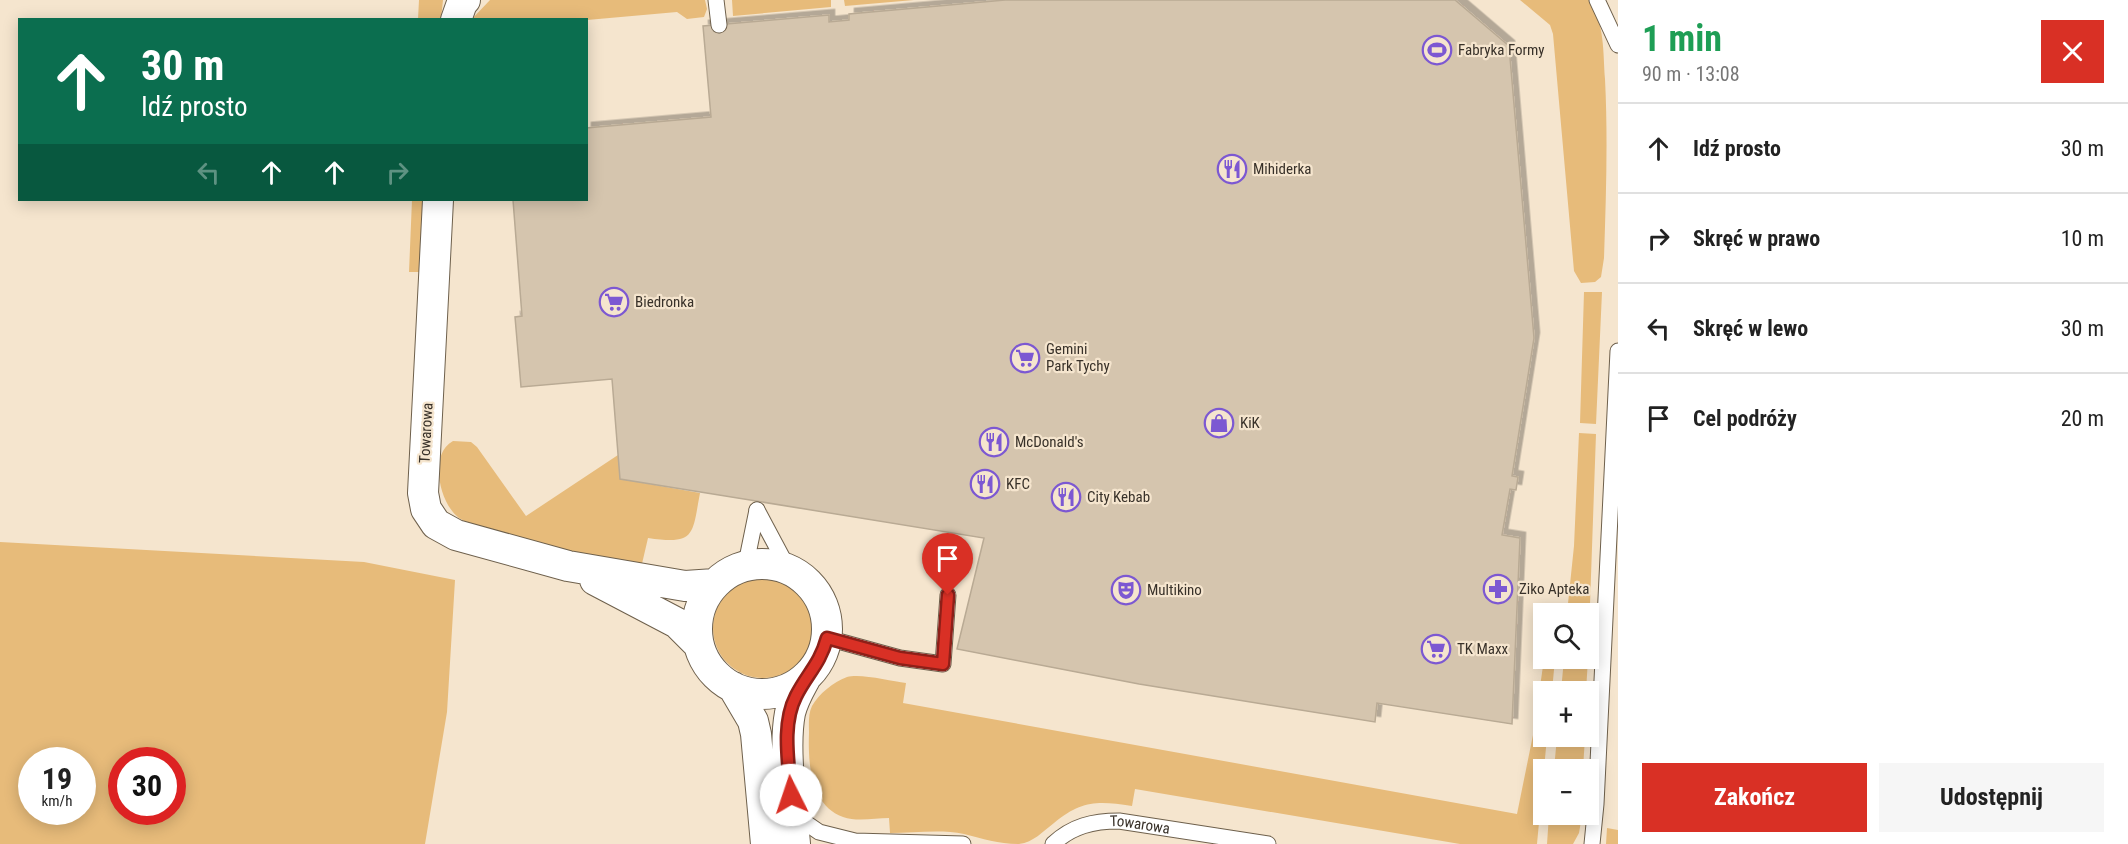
<!DOCTYPE html>
<html lang="pl">
<head>
<meta charset="utf-8">
<style>
  :root { --surface:#fff; --page:#f6f6f6; --text:#222; --muted:#767676; --line:#e0e0e0; --accent:#d93025 }
  body { margin:0; font-family:"Roboto Condensed",sans-serif; background:var(--page); color:var(--text); height:100vh; display:flex; flex-direction:column; font-size:22px; white-space:nowrap }
  * { box-sizing:border-box; margin:0 }
  p { font-size:20px; color:var(--muted) }
  .icon { flex:none; width:33px; height:33px; fill:none; stroke:currentColor; stroke-width:2; stroke-linecap:round; stroke-linejoin:round }
  .map { position:relative; flex:1; overflow:hidden }
  .side { display:flex; flex-direction:column; background:var(--surface); width:510px }
  .side>* { flex:none }
  .banner { position:absolute; left:18px; top:18px; width:570px; height:183px; border-radius:0px; box-shadow:0 3px 15px #0003; background:#0b6e4f; color:#fff; overflow:hidden }
  .fabs { position:absolute; left:1533px; top:603px; display:grid; gap:12px }
  .fabs a { display:grid; place-items:center; width:66px; height:66px; border-radius:0px; background:var(--surface); box-shadow:0 3px 15px #0003; font-size:30px }
  .speed { position:absolute; left:18px; top:747px; display:flex; gap:12px; font-size:30px; font-weight:700; text-align:center }
  .speed>* { display:grid; place-content:center; width:78px; height:78px; border-radius:50%; background:var(--surface); box-shadow:0 3px 15px #0003; line-height:1 }
  .speed small { font-size:15px; font-weight:400 }
  .speed .limit { border:9px solid #d22; background:#fff; color:#111 }
  .pin { position:absolute; display:grid; place-items:center; width:51px; height:51px; color:#fff; margin:-62px -26px; border-radius:50% 50% 50% 0; rotate:-45deg; box-shadow:0 0 6px #0007 }
  .pin .icon { rotate:45deg }
  .me { position:absolute; width:66px; margin:-33px; rotate:356deg; stroke-linejoin:round; filter:drop-shadow(0 0 4px #0008) }
  .turn { display:flex; align-items:center; gap:21px; height:126px; padding:0 24px; font-size:27px }
  .turn .icon { width:78px; height:78px; stroke-width:2.5 }
  .turn b { display:block; font-size:42px; line-height:51px }
  .lanes { display:flex; align-items:center; height:57px; padding:0 24px; background:#0003; justify-content:center; gap:30px; direction:ltr }
  .lanes .off { opacity:.35 }
  .round { display:grid; place-items:center; flex:none; width:63px; height:63px; border-radius:0px; background:var(--page) }
  .summary { display:flex; align-items:center; justify-content:space-between; height:102px; padding:0 24px }
  h1 { font-size:36px; font-weight:700; line-height:45px; color:#1e9e55 }
  .button { display:flex; gap:12px; margin-top:auto; padding:12px 24px }
  .button a { flex:1; height:69px; border-radius:0px; background:var(--accent); color:#fff; font-size:24px; font-weight:700; line-height:69px; text-align:center }
  .button a+a { background:var(--page); color:var(--text) }
  ul { padding:0; list-style:none }
  li { display:flex; align-items:center; gap:18px; height:90px; padding:0 24px; border-top:2px solid var(--line) }
  li div { flex:1 }
  li b { display:block; font-size:22px }
  li em { font-style:normal }
  main { display:flex; flex:1; min-height:0 }
  .map>svg:first-child { display:block }
  .green { fill:#e7bb7a; fill-rule:evenodd }
  .building { fill:#d5c5ae; stroke:#b9aa94; stroke-width:1.5; filter:url(#shadow) }
  .lines { fill:none; stroke-linecap:round; stroke-linejoin:round }
  .service-casing { stroke:#6e604c; stroke-width:17 }
  .minor-casing { stroke:#6e604c; stroke-width:32 }
  .service { stroke:#fff; stroke-width:15 }
  .minor { stroke:#fff; stroke-width:30 }
  .route-casing { stroke:#8d1f18; stroke-width:15 }
  .route { stroke:#d93025; stroke-width:10 }
  .labels { text-anchor:middle; dominant-baseline:central; stroke-width:4.5; stroke-linejoin:round; paint-order:stroke }
  .poi-label { font-size:15px; fill:#383129; stroke:#f5e5ce; text-anchor:start }
  .street-label { font-size:15px; fill:#383129; stroke:#f5e5ce }
</style>
</head>
<body>
<main>
<div class="map">
<svg width="1618" height="844" viewBox="0 0 1618 844">
  <defs>
    <filter id="shadow"><feDropShadow dx="5.5" dy="-5.5" stdDeviation="0" flood-color="#0004"/></filter>
  </defs>
  <rect width="100%" height="100%" fill="#f5e5ce"/>
  <path class="green" d="M419 0H443L441 19H418Z
    M490 0H705L707 9 704 17 687 19 677 12 587 20H471Z
    M732 0H831V7L733 16Z
    M844 0H914L845 6Z
    M1520 0H1589C1605 23 1603 53 1605 79 1608 139 1606 198 1604 258L1601 277 1595 282 1581 283 1574 271 1553 34 1550 25Z
    M412 200H426L420 272H409Z
    M1584 292H1602L1596 424 1580 423Z
    M1579 433 1596 434 1589 633 1588 614 1567 613 1574 546Z
    M453 441 471 442 477 447 526 516 618 455 621 479 700 493C692 535 696 545 648 538L641 568C595 557 548 548 502 534 488 529 471 526 459 518 446 508 439 487 439 472 439 459 441 448 453 441Z
    M0 542 364 562 455 580 447 712 425 844H0ZM32 760H82V812H32ZM122 760H172V812H122Z
    M713 628a50 50 0 1 1 100 0a50 50 0 1 1-100 0Z
    M1544 659H1555L1552 691 1544 692V736L1547 737 1537 844H1460L1135 789 1132 806C1098 801 1082 800 1054 823 1042 832 1034 842 1019 844 999 844 983 839 964 834 941 829 914 833 890 833L889 818C875 818 857 822 843 817 810 805 808 763 809 733 809 725 808 714 812 706 819 694 833 682 847 677 860 673 891 681 906 683L903 703 1517 814 1533 735Z
    M1564 659H1588L1586 691H1561Z
    M1557 737H1585L1583 769H1554Z
    M1549 815H1582L1579 833 1573 844H1547Z
    M1607 828 1618 830V844H1606Z"/>
  <path class="building" d="M1005 0H1455L1509 46 1534 338 1512 476 1518 477 1516 490 1510 489 1502 535 1520 538 1512 724 1377 703 1375 722 1139 684 957 649 984 538 620 479 612 379 521 387 515 317 522 316 513 200H586V128L711 117 703 26 829 15V22L849 20V14Z"/>
  <g class="lines">
    <g class="service-casing">
      <g id="service">
        <path d="M716 0 719 25"/>
        <path d="M1597 0 1618 45"/>
        <path d="M757 510 789 570"/>
        <path d="M741 568 748 554 757 510"/>
        <path d="M827 638 900 658 943 664 948 595"/>
        <path d="M793 814 819 832 855 841 963 844"/>
        <path id="s1" d="M1053 844C1072 826 1093 821 1119 821L1268 844"/>
        <path d="M1592 844 1596 804 1618 351"/>
      </g>
    </g>
    <g class="minor-casing">
      <path id="minor" d="M456 20 462 3 465 0
        M438 200 423 493 426 509 436 524 456 535 568 566 685 586 715 584
        M697 629a65 65 0 1 1 130 0a65 65 0 1 1-130 0Z
        M595 580 677 623 699 645
        M733 687 753 721 756 734 766 844
        M795 844C792 806 783 749 790 713 793 700 799 690 805 679"/>
    </g>
    <use href="#service" class="service"/>
    <use href="#minor" class="minor"/>
  </g>
  <g class="lines">
    <g class="route-casing">
      <path id="route" d="M791 795C789 764 781 725 796 696 807 674 820 664 827 638L900 658 943 664 948 595"/>
    </g>
    <use href="#route" class="route"/>
  </g>
  <defs>
    <g id="stadium-ring" transform="scale(1.5)"><circle r="9.5" fill="#f5e5ce" stroke="#7c58d2" stroke-width="1.5"/><path d="M0-5a6.5 5 0 1 0 0 10a6.5 5 0 1 0 0-10ZM-3.5-1.8h7v3.6h-7Z" fill="#7c58d2"/></g>
    <g id="restaurant-ring" transform="scale(1.5)"><circle r="9.5" fill="#f5e5ce" stroke="#7c58d2" stroke-width="1.5"/><path d="M-5-6h1v4h1v-4h1v4h1v-4h1v5L-1.5 .5V6h-2V.5L-5-1ZM5-6V6H3V1.5H1.5Q1.5-4 5-6Z" fill="#7c58d2"/></g>
    <g id="supermarket-ring" transform="scale(1.5)"><circle r="9.5" fill="#f5e5ce" stroke="#7c58d2" stroke-width="1.5"/><path d="M-6-5.5h2.5l.6 2H6L4.5 2H-2.5L-4.4-4H-6ZM-1.5 3.2a1.3 1.3 0 1 0 .1 0ZM3 3.2a1.3 1.3 0 1 0 .1 0Z" fill="#7c58d2"/></g>
    <g id="shop-ring" transform="scale(1.5)"><circle r="9.5" fill="#f5e5ce" stroke="#7c58d2" stroke-width="1.5"/><path d="M-5-2.5h2.3a2.7 3.5 0 0 1 5.4 0H5L5.5 6h-11ZM-1.5-2.5h3a1.5 2.3 0 0 0-3 0Z" fill="#7c58d2"/></g>
    <g id="pharmacy-ring" transform="scale(1.5)"><circle r="9.5" fill="#f5e5ce" stroke="#7c58d2" stroke-width="1.5"/><path d="M-2-6h4v4h4v4h-4v4h-4v-4h-4v-4h4Z" fill="#7c58d2"/></g>
    <g id="theatre-ring" transform="scale(1.5)"><circle r="9.5" fill="#f5e5ce" stroke="#7c58d2" stroke-width="1.5"/><path d="M-5-5.5Q0-4 5-5.5V0Q5 5 0 6Q-5 5-5 0ZM-3.3-2.5H-1v1.5H-3.3ZM1-2.5H3.3v1.5H1ZM-2.8 1Q0 5.5 2.8 1Z" fill="#7c58d2"/></g>
  </defs>
  <g fill-rule="evenodd">
    <use href="#stadium-ring" x="1437" y="50"/>
    <use href="#restaurant-ring" x="1232" y="169"/>
    <use href="#supermarket-ring" x="614" y="302"/>
    <use href="#supermarket-ring" x="1025" y="358"/>
    <use href="#shop-ring" x="1219" y="423"/>
    <use href="#restaurant-ring" x="994" y="442"/>
    <use href="#restaurant-ring" x="985" y="484"/>
    <use href="#restaurant-ring" x="1066" y="497"/>
    <use href="#pharmacy-ring" x="1498" y="589"/>
    <use href="#theatre-ring" x="1126" y="590"/>
    <use href="#supermarket-ring" x="1436" y="649"/>
  </g>
  <g class="labels">
    <g class="poi-label">
      <text x="1458" y="50">Fabryka Formy</text>
      <text x="1253" y="169">Mihiderka</text>
      <text x="635" y="302">Biedronka</text>
      <text x="1046" y="349">Gemini<tspan x="1046" dy="17">Park Tychy</tspan></text>
      <text x="1240" y="423">KiK</text>
      <text x="1015" y="442">McDonald's</text>
      <text x="1006" y="484">KFC</text>
      <text x="1087" y="497">City Kebab</text>
      <text x="1519" y="589">Ziko Apteka</text>
      <text x="1147" y="590">Multikino</text>
      <text x="1457" y="649">TK Maxx</text>
    </g>
    <g class="street-label">
      <text transform="translate(426 433) rotate(-87)">Towarowa</text>
      <text stroke="none"><textPath href="#s1" startOffset="93">Towarowa</textPath></text>
    </g>
  </g>
</svg>
<div class="fabs">
<a><svg class="icon" aria-label="search" viewBox="0 0 24 24"><circle cx="10" cy="10" r="6"/><path d="M15 15l6 6"/></svg></a>
<a>+</a>
<a>−</a>
</div>
<div class="speed"><div>19<small>km/h</small></div><div class="limit">30</div></div>
<div class="pin" style="left:948px;top:595px;background:#d93025"><svg class="icon" aria-label="arrive" viewBox="0 0 24 24"><path d="M6 21V4h12l-3 4 3 4H6"/></svg></div>
<svg class="me" style="left:791px;top:795px" viewBox="-20 -20 40 40"><circle r="19" fill="#fff"/><path d="M0-13L10 11 0 6-10 11z" fill="#d93025"/></svg>
<div class="banner">
<div class="turn"><svg class="icon" aria-label="ahead" viewBox="0 0 24 24"><path d="M12 20V5M6 11l6-6 6 6"/></svg><div><b>30 m</b>Idź prosto</div></div>
<div class="lanes"><svg class="icon off" aria-label="left" viewBox="0 0 24 24"><path d="M17 20v-9H6M10 6l-5 5 5 5"/></svg><svg class="icon" aria-label="ahead" viewBox="0 0 24 24"><path d="M12 20V5M6 11l6-6 6 6"/></svg><svg class="icon" aria-label="ahead" viewBox="0 0 24 24"><path d="M12 20V5M6 11l6-6 6 6"/></svg><svg class="icon off" aria-label="right" viewBox="0 0 24 24"><path d="M7 20v-9h11M14 6l5 5-5 5"/></svg></div>
</div>
</div>
<section class="side">
<div class="summary"><div><h1>1 min</h1><p>90 m · 13:08</p></div><a class="round" style="background:#d93025;color:#fff"><svg class="icon" aria-label="close" viewBox="0 0 24 24"><path d="M6 6l12 12M18 6L6 18"/></svg></a></div>
<ul>
<li><svg class="icon" aria-label="ahead" viewBox="0 0 24 24"><path d="M12 20V5M6 11l6-6 6 6"/></svg><div><b>Idź prosto</b></div><em>30 m</em></li>
<li><svg class="icon" aria-label="right" viewBox="0 0 24 24"><path d="M7 20v-9h11M14 6l5 5-5 5"/></svg><div><b>Skręć w prawo</b></div><em>10 m</em></li>
<li><svg class="icon" aria-label="left" viewBox="0 0 24 24"><path d="M17 20v-9H6M10 6l-5 5 5 5"/></svg><div><b>Skręć w lewo</b></div><em>30 m</em></li>
<li><svg class="icon" aria-label="arrive" viewBox="0 0 24 24"><path d="M6 21V4h12l-3 4 3 4H6"/></svg><div><b>Cel podróży</b></div><em>20 m</em></li>
</ul>
<div class="button"><a>Zakończ</a><a>Udostępnij</a></div>
</section>
</main>
</body>
</html>
